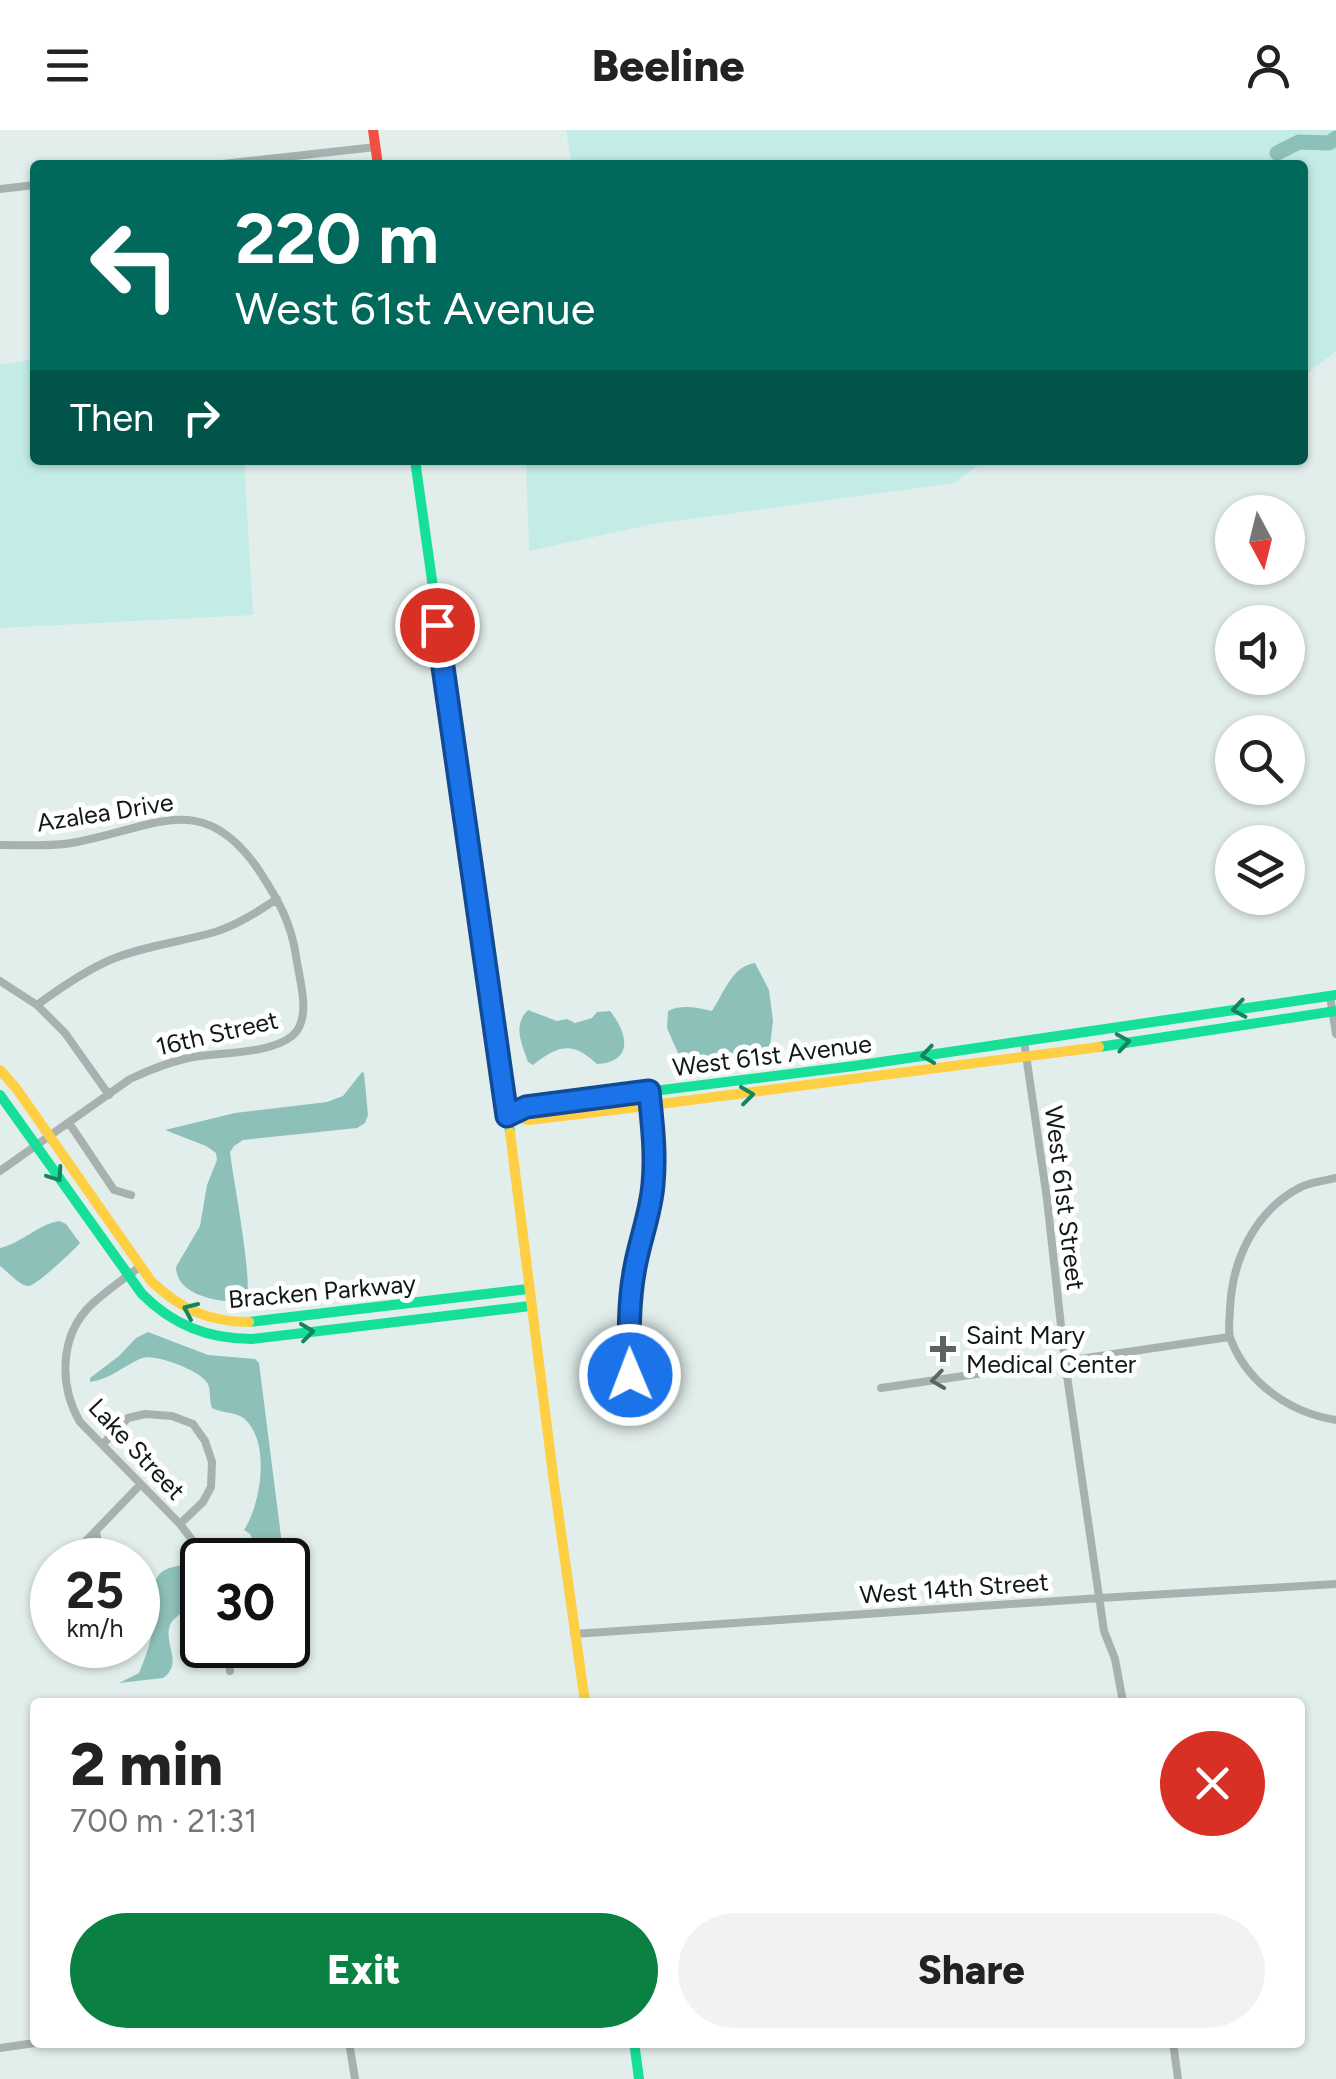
<!DOCTYPE html>
<html lang="en">
<head>
<meta charset="utf-8">
<style>
  :root { --surface:#fff; --page:#f2f2f2; --text:#222; --muted:#767676; --accent:#0b8043 }
  body { margin:0; font-family:Figtree,sans-serif; background:var(--page); color:var(--text); height:100vh; display:flex; flex-direction:column; font-size:38px; white-space:nowrap }
  * { box-sizing:border-box; margin:0 }
  p { font-size:32px; color:var(--muted) }
  .icon { flex:none; width:55px; height:55px; fill:none; stroke:currentColor; stroke-width:2; stroke-linecap:round; stroke-linejoin:round }
  .map { position:relative; flex:1; overflow:hidden }
  .drawer { position:absolute; left:30px; top:1568px; width:1275px; height:350px; display:flex; flex-direction:column; background:var(--surface); border-radius:10px; box-shadow:0 2px 8px #0004 }
  .drawer>* { flex:none }
  .banner { position:absolute; left:30px; top:30px; width:1278px; height:305px; border-radius:10px; box-shadow:0 2px 8px #0004; background:#00695c; color:#fff; overflow:hidden }
  .needle { width:65px; rotate:173deg }
  .fabs { position:absolute; left:1215px; top:365px; display:grid; gap:20px }
  .fabs a { display:grid; place-items:center; width:90px; height:90px; border-radius:50%; background:var(--surface); box-shadow:0 2px 8px #0004; font-size:50px }
  .speed { position:absolute; left:30px; top:1408px; display:flex; gap:20px; font-size:50px; font-weight:700; text-align:center }
  .speed>* { display:grid; place-content:center; width:130px; height:130px; border-radius:50%; background:var(--surface); box-shadow:0 2px 8px #0004; line-height:1 }
  .speed small { font-size:25px; font-weight:400 }
  .speed .limit { border:5px solid #111; border-radius:15px; background:#fff; color:#111 }
  .pin { position:absolute; display:grid; place-items:center; width:85px; height:85px; color:#fff; margin:-42px; border:5px solid #fff; border-radius:50%; box-shadow:0 2px 10px #0007 }
  .me { position:absolute; width:110px; margin:-55px; rotate:359deg; stroke-linejoin:round; filter:drop-shadow(0 0 8px #0008) }
  .turn { display:flex; align-items:center; gap:35px; height:210px; padding:0 40px; font-size:45px }
  .turn .icon { width:130px; height:130px; stroke-width:2.5 }
  .turn b { display:block; font-size:70px; line-height:85px }
  .then { display:flex; align-items:center; height:95px; padding:0 40px; background:#0003; gap:20px; font-size:38px }
  .round { display:grid; place-items:center; flex:none; width:105px; height:105px; border-radius:52px; background:var(--page) }
  .headline { display:flex; align-items:center; justify-content:space-between; height:170px; padding:0 40px }
  h1 { font-size:60px; font-weight:800; line-height:75px }
  .button { display:flex; gap:20px; margin-top:auto; padding:20px 40px }
  .button a { flex:1; height:115px; border-radius:60px; background:var(--accent); color:#fff; font-size:40px; font-weight:800; line-height:115px; text-align:center }
  .button a+a { background:var(--page); color:var(--text) }
  header { display:flex; justify-content:space-between; align-items:center; height:130px; padding:0 40px; background:var(--surface); font-size:45px; font-weight:800 }
  .map>svg:first-child { display:block }
  .green { fill:#c3ece6 }
  .water { fill:#8dc0b9 }
  .lines { fill:none; stroke-linecap:round; stroke-linejoin:round }
  .river { stroke:#8dc0b9; stroke-width:15 }
  .street { stroke:#a6b1b0; stroke-width:8 }
  .fast { stroke:#16e098; stroke-width:10 }
  .slow { stroke:#ffcf43; stroke-width:10 }
  .jam { stroke:#f24e42; stroke-width:10 }
  .oneway { stroke:#13865e }
  .oneway2 { stroke:#5b6564 }
  .route-casing { stroke:#114b97; stroke-width:25 }
  .route { stroke:#1a73e8; stroke-width:18 }
  .poi-dot { fill:#5a6462; stroke:#fff; stroke-width:4 }
  .labels { text-anchor:middle; dominant-baseline:central; stroke-width:10; stroke-linejoin:round; paint-order:stroke }
  .street-label { font-size:25px; fill:#101917; stroke:#fff }
  .poi-label { font-size:25px; fill:#101917; stroke:#fff; text-anchor:start }
</style>
</head>
<body>
<header><svg class="icon" aria-label="menu" viewBox="0 0 24 24"><path d="M4 6h16M4 12h16M4 18h16"/></svg>Beeline<svg class="icon" aria-label="person" viewBox="0 0 24 24"><circle cx="12" cy="8" r="4"/><path d="M4 21q1-7 8-7t8 7"/></svg></header>
<div class="map">
<svg width="1336" height="1949" viewBox="0 0 1336 1949">
  <rect width="100%" height="100%" fill="#e2eeec"/>
  <path class="green" d="M566 0H1336V221L1303 247 1302 35H572Z
    M35 229V330H244L253 485 0 498V235Z
    M526 330H985L954 353 653 394 529 421Z"/>
  <path class="water" d="M755 833 769 860 773 891 770 916 764 923 725 932H699L678 923 667 898 668 881C683 874 697 878 712 881 724 863 732 836 755 833Z
    M528 880 557 891 567 889 575 893 592 888 597 882 610 881C628 903 634 932 597 934 572 911 559 915 533 935L528 932C522 914 512 896 528 880Z
    M362 942 364 943 368 985 365 993 357 998 243 1010 234 1016 230 1022C233 1049 254 1154 246 1172 223 1173 176 1167 176 1137L200 1096 207 1055 217 1030 216 1023 206 1016 165 1000 235 983 327 972 343 966Z
    M59 1091 66 1094 80 1113C74 1120 35 1157 28 1156 20 1156 7 1141 0 1136V1118C22 1113 37 1095 59 1091Z
    M148 1202 208 1225 255 1229 259 1233 284 1430H263L250 1404 244 1400C261 1374 272 1309 242 1287 234 1282 221 1283 212 1278 209 1270 211 1261 208 1254 202 1241 155 1223 142 1228 123 1236 111 1249 90 1252V1248L119 1226 136 1208Z
    M186 1435 192 1439C195 1459 197 1469 181 1483 177 1487 172 1490 170 1495 163 1514 184 1533 163 1548L119 1553 139 1543C145 1528 151 1513 153 1496 157 1464 142 1438 186 1435Z"/>
  <g class="lines">
    <path class="river" d="M1277 23 1299 12 1329 13 1336 8"/>
    <path class="street" d="M213 35 376 17
      M0 59 35 55
      M0 715C25 715 52 717 77 712 156 697 204 658 260 742 278 770 291 792 296 826 299 849 313 889 292 906 269 925 216 922 188 928 167 933 149 940 130 949L0 1041
      M0 851 37 875 65 903 109 965
      M1330 866 1336 904
      M37 875C60 858 83 842 110 830 143 816 181 812 215 802 239 794 257 782 277 769
      M1024 911 1047 1069 1065 1232 1104 1501 1115 1529 1123 1572
      M69 993 114 1060 131 1065
      M1336 1048C1324 1051 1309 1052 1299 1058 1254 1082 1232 1131 1230 1179 1230 1189 1227 1201 1231 1210 1248 1254 1291 1283 1336 1290
      M141 1136C125 1148 106 1161 91 1175 59 1206 59 1256 80 1292L180 1394 207 1430
      M630 1245C629 1208 628 1172 634 1137 640 1109 651 1082 653 1054 656 1023 652 991 649 961
      M881 1258 1229 1207
      M103 1314 128 1288 145 1284 172 1286 193 1294 205 1311 212 1332 211 1357 203 1372 180 1394
      M96 1402 102 1430
      M78 1430 84 1413 140 1355
      M574 1504 1100 1468 1336 1454
      M227 1515 230 1541
      M349 1912 355 1949
      M1173 1912 1178 1949
      M0 1918 42 1912"/>
    <path class="fast" d="M415 330 510 1002
      M1099 917 1336 881
      M0 965 142 1164C173 1195 208 1209 252 1209L530 1176
      M507 986 526 977 854 936 1336 865
      M249 1192 528 1159
      M634 1912 639 1949"/>
    <path class="slow" d="M0 940 16 958 151 1151C180 1179 209 1192 249 1192
      M508 986 529 990 630 978 1099 917
      M510 1002 554 1353 585 1572"/>
    <path class="jam" d="M373 0 378 35"/>
  </g>
  <defs><path id="oneway-chevron" d="M-2-3.5L2.5 0L-2 3.5" fill="none" stroke-width="1.6" stroke-linecap="round" stroke-linejoin="round" transform="scale(2.5)"/></defs>
  <g class="oneway">
    <use href="#oneway-chevron" transform="translate(1239 879) rotate(171)"/>
    <use href="#oneway-chevron" transform="translate(1123 912) rotate(-9)"/>
    <use href="#oneway-chevron" transform="translate(928 925) rotate(172)"/>
    <use href="#oneway-chevron" transform="translate(747 965) rotate(-7)"/>
    <use href="#oneway-chevron" transform="translate(56 1045) rotate(55)"/>
    <use href="#oneway-chevron" transform="translate(190 1180) rotate(-156)"/>
    <use href="#oneway-chevron" transform="translate(307 1202) rotate(-7)"/>
  </g>
  <use class="oneway2" href="#oneway-chevron" transform="translate(938 1250) rotate(172)"/>
  <g class="lines">
    <g class="route-casing">
      <path id="route" d="M437 495 507 986 526 977 649 961C652 991 656 1023 653 1054 651 1082 640 1109 635 1137 628 1173 629 1208 630 1245"/>
    </g>
    <use href="#route" class="route"/>
  </g>
  <path class="poi-dot" d="M938 1204h10v10h10v10h-10v10h-10v-10h-10v-10h10z"/>
  <g class="labels">
    <g class="street-label">
      <text transform="translate(105 682) rotate(-9)">Azalea Drive</text>
      <text transform="translate(217 903) rotate(-13)">16th Street</text>
      <text transform="translate(772 925) rotate(-7)">West 61st Avenue</text>
      <text transform="translate(1065 1068) rotate(83)">West 61st Street</text>
      <text transform="translate(322 1161) rotate(-5)">Bracken Parkway</text>
      <text transform="translate(137 1319) rotate(47)">Lake Street</text>
      <text transform="translate(954 1458) rotate(-4)">West 14th Street</text>
    </g>
    <g class="poi-label">
      <text x="966" y="1205">Saint Mary<tspan x="966" dy="29">Medical Center</tspan></text>
    </g>
  </g>
</svg>
<div class="fabs">
<a><svg class="needle" viewBox="-14 -14 28 28"><path d="M0-13l5 13h-10z" fill="#e53935"/><path d="M0 13l5-13h-10z" fill="#767676"/></svg></a>
<a><svg class="icon" aria-label="sound" viewBox="0 0 24 24"><path d="M4 9h4l5-4v14l-5-4H4zM17 9q2 3 0 6"/></svg></a>
<a><svg class="icon" aria-label="search" viewBox="0 0 24 24"><circle cx="10" cy="10" r="6"/><path d="M15 15l6 6"/></svg></a>
<a><svg class="icon" aria-label="layers" viewBox="0 0 24 24"><path d="M12 4l9 5-9 5-9-5zM3 14l9 5 9-5"/></svg></a>
</div>
<div class="speed"><div>25<small>km/h</small></div><div class="limit">30</div></div>
<div class="pin" style="left:437px;top:495px;background:#d93025"><svg class="icon" aria-label="arrive" viewBox="0 0 24 24"><path d="M6 21V4h12l-3 4 3 4H6"/></svg></div>
<svg class="me" style="left:630px;top:1245px" viewBox="-20 -20 40 40"><circle r="17" fill="#1a73e8" stroke="#fff" stroke-width="3"/><path d="M0-11L8 9 0 5-8 9z" fill="#fff"/></svg>
<div class="banner">
<div class="turn"><svg class="icon" aria-label="left" viewBox="0 0 24 24"><path d="M17 20v-9H6M10 6l-5 5 5 5"/></svg><div><b>220 m</b>West 61st Avenue</div></div>
<div class="then">Then<svg class="icon" aria-label="right" viewBox="0 0 24 24"><path d="M7 20v-9h11M14 6l5 5-5 5"/></svg></div>
</div>
<section class="drawer">
<div class="headline"><div><h1>2 min</h1><p>700 m · 21:31</p></div><a class="round" style="background:#d93025;color:#fff"><svg class="icon" aria-label="close" viewBox="0 0 24 24"><path d="M6 6l12 12M18 6L6 18"/></svg></a></div>
<div class="button"><a>Exit</a><a>Share</a></div>
</section>
</div>
</body>
</html>
